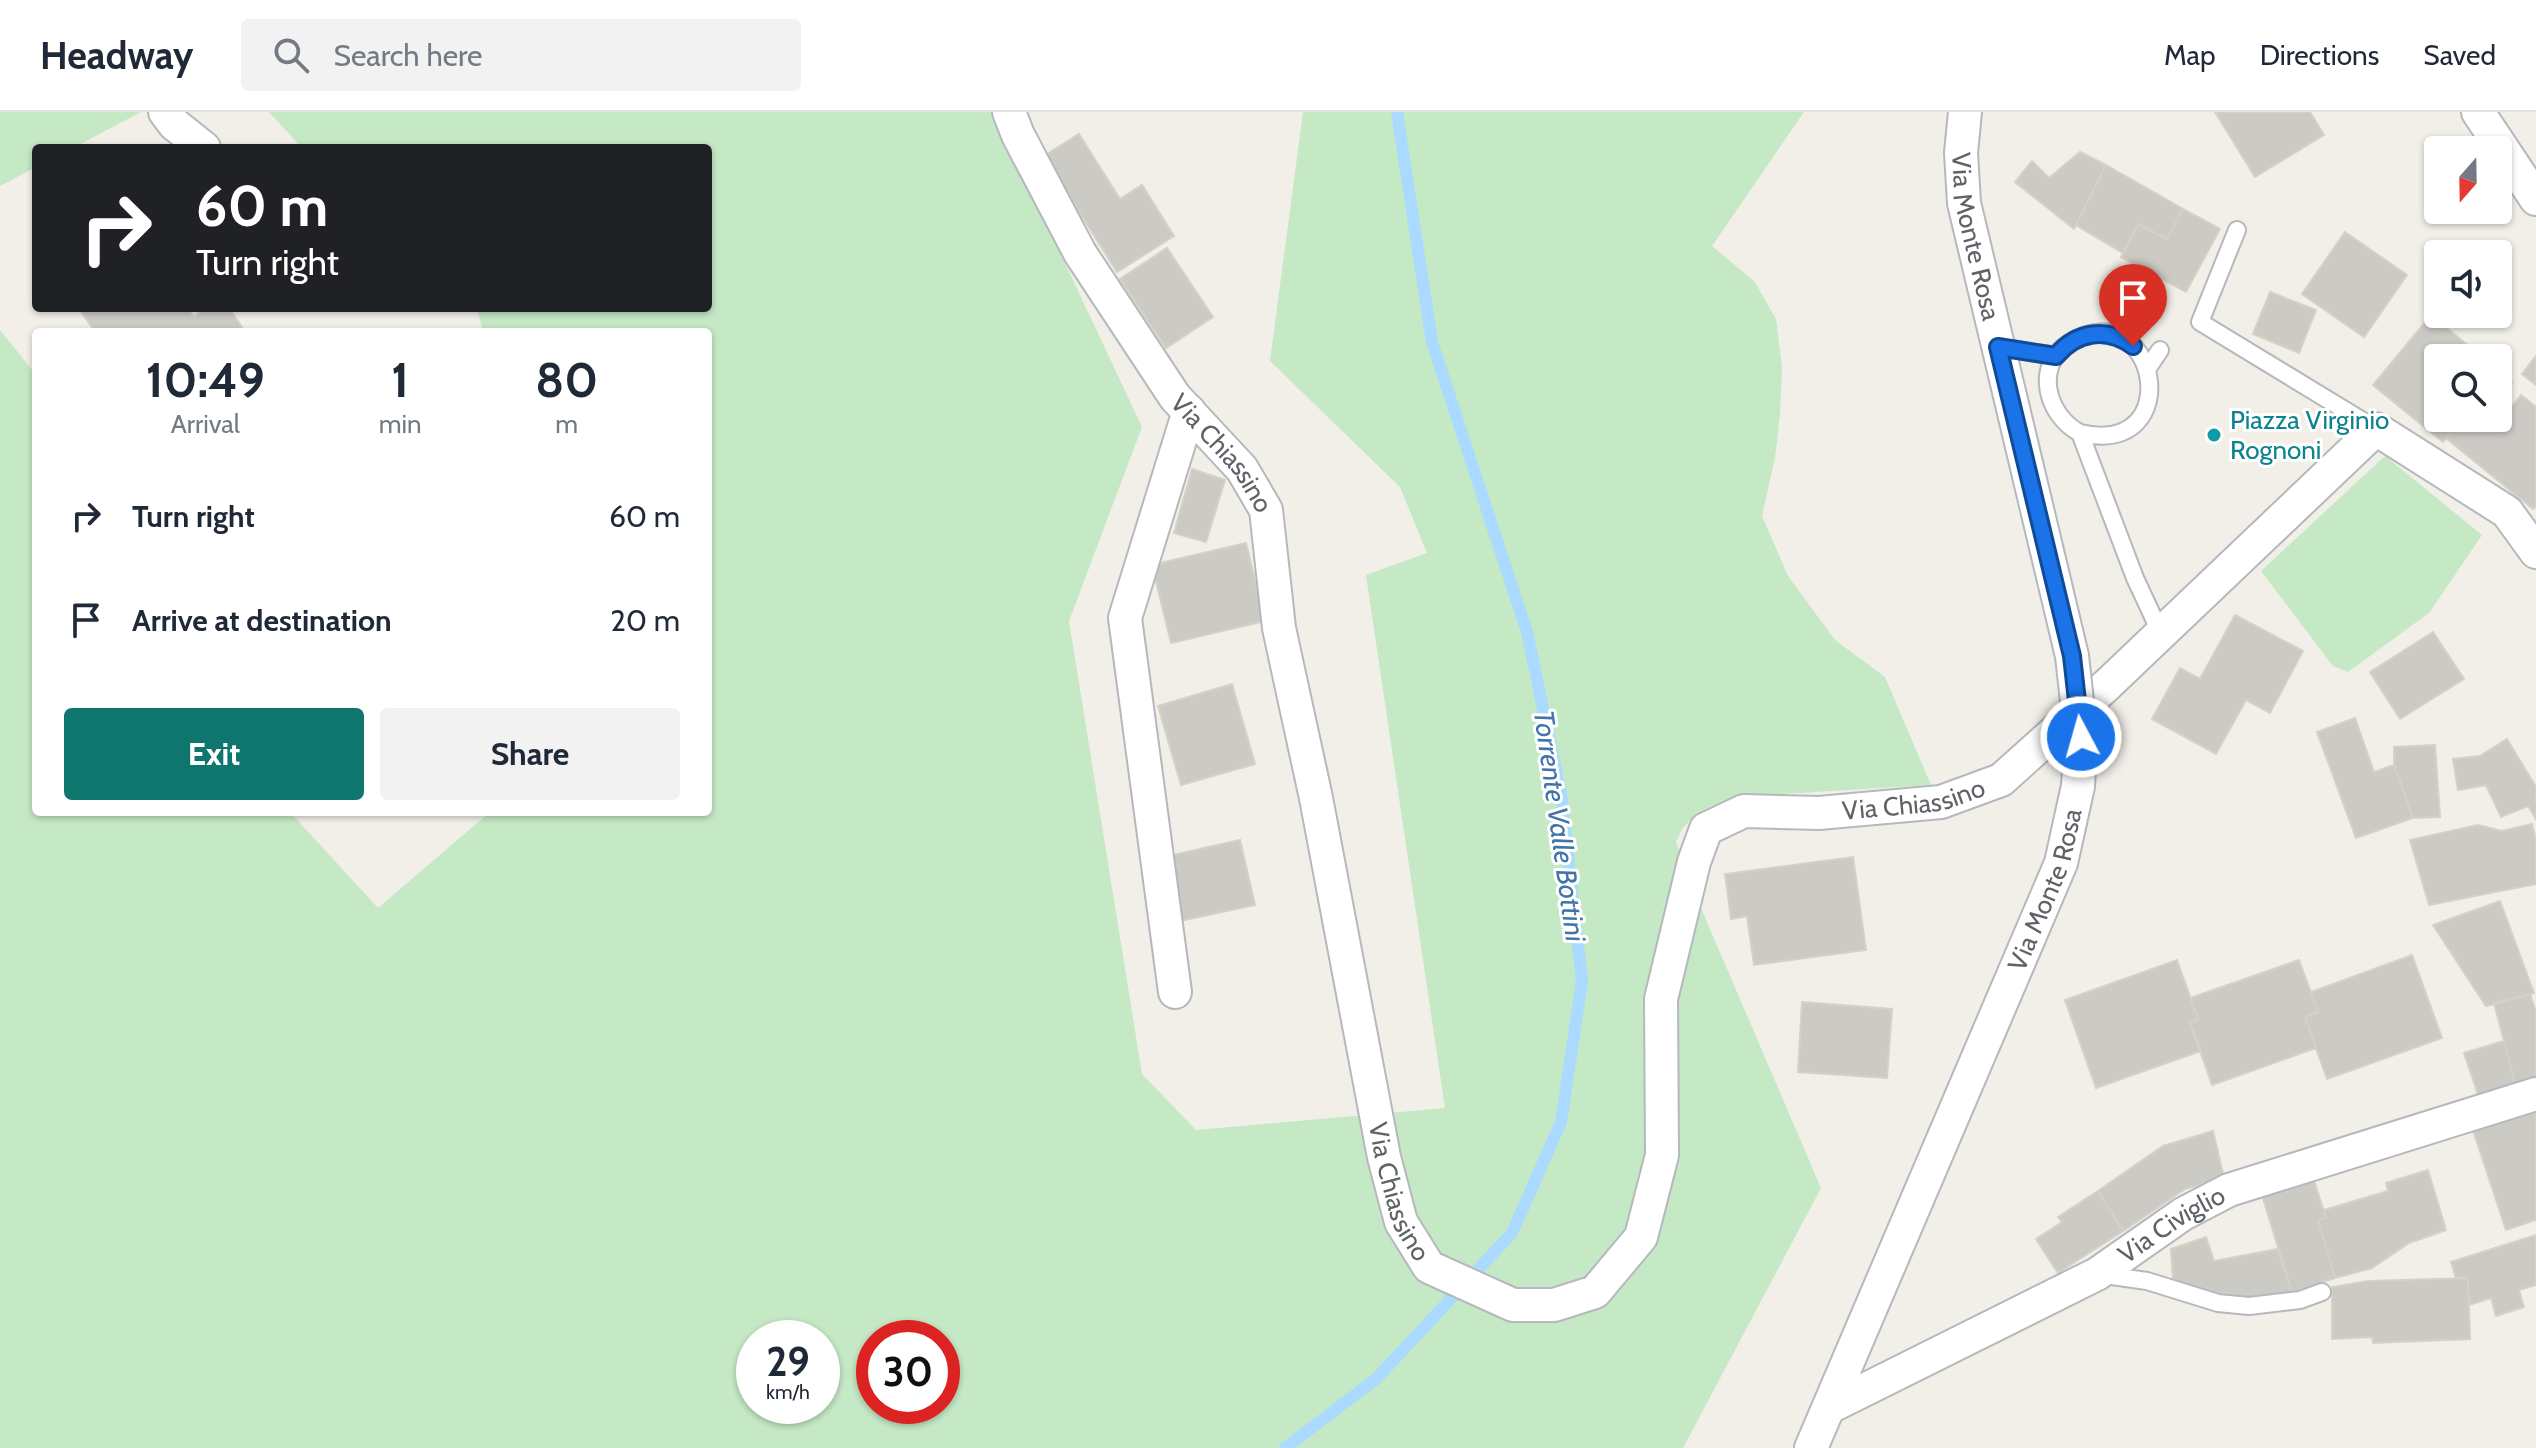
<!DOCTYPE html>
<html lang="en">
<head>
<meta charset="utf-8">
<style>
  :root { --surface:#fff; --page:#f2f2f3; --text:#1f2937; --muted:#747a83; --line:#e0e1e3; --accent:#0f766e }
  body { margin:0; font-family:Cabin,sans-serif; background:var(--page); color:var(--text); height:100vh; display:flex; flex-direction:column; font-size:30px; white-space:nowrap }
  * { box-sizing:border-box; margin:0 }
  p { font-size:26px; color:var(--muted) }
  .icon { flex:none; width:44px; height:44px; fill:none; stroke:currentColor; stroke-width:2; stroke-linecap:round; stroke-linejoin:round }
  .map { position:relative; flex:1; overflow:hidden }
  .drawer { position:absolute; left:32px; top:216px; width:680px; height:488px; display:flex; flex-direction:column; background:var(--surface); border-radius:8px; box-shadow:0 2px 6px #0004 }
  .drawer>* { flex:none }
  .top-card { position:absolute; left:32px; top:32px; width:680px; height:168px; border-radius:8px; box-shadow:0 2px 6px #0004; background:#202124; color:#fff; overflow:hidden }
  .needle { width:52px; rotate:200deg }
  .fabs { position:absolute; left:2424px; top:24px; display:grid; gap:16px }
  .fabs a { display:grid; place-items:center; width:88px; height:88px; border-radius:8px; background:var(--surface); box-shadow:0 2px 6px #0004; font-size:40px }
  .speed { position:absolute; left:736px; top:1208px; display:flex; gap:16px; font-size:40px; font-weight:700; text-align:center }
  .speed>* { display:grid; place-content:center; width:104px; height:104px; border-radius:50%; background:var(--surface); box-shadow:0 2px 6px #0004; line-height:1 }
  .speed small { font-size:20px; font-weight:400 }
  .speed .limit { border:12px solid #d22; background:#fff; color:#111 }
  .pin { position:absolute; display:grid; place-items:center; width:68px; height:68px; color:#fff; margin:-82px -34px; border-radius:50% 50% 50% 0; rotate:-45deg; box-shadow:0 0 8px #0007 }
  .pin .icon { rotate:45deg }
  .me { position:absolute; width:88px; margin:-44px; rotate:354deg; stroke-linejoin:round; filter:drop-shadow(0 0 6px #0008) }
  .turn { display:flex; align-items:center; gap:28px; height:168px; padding:0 32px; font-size:36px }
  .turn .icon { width:104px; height:104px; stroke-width:2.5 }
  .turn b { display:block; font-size:56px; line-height:68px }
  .eta { display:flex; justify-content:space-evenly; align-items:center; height:136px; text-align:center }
  .eta b { font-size:48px; font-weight:700; line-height:56px }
  .button { display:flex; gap:16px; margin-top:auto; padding:16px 32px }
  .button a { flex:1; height:92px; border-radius:8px; background:var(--accent); color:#fff; font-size:32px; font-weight:700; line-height:92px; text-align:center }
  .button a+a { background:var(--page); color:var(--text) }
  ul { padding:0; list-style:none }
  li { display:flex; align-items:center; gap:24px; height:104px; padding:0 32px }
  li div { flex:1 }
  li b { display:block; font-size:30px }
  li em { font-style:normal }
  header { display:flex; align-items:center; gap:48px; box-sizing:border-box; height:112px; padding:0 40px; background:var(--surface); border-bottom:2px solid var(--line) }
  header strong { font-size:38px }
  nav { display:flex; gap:44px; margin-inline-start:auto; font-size:28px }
  .search { width:560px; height:72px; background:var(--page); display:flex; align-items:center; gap:20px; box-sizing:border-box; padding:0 28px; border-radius:8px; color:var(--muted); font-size:30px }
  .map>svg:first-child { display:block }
  .green { fill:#c5e8c5; fill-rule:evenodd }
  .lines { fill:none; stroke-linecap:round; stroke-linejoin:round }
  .stream { stroke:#aadaff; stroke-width:12 }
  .building { fill:#cccac5; stroke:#d6d1c6; stroke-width:2 }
  .lane-casing { stroke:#b5b8bc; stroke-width:20 }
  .street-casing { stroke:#b5b8bc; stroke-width:36 }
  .lane { stroke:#fff; stroke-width:16 }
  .street { stroke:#fff; stroke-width:32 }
  .street-bridge-casing { stroke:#b5b8bc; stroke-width:36; stroke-linecap:butt }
  .street-bridge { stroke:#fff; stroke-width:32 }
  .route-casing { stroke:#114b97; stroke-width:20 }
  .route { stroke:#1a73e8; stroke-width:14 }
  .culture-dot { fill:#0f9aa8; stroke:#fff; stroke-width:3 }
  .labels { text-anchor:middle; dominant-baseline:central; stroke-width:6; stroke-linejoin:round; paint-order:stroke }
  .street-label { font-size:26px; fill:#5f6368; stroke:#fff }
  .culture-label { font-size:26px; fill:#0d838f; stroke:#fff; text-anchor:start }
  .water-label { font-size:28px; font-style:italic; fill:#4174aa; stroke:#fff }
</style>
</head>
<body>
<header>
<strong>Headway</strong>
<div class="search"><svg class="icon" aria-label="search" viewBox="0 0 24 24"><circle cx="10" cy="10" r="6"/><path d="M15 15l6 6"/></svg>Search here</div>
<nav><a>Map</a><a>Directions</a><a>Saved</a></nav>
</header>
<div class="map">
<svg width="2536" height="1336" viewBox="0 0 2536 1336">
  <rect width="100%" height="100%" fill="#f1efe8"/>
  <path class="green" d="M0 0H141L73 36H36V55L0 74Z
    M269 0H994L1142 315 1069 509 1142 962 1196 1018 1445 996 1366 463 1427 441 1400 375 1270 249 1303 0H1804L1712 134 1754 169 1776 207 1782 256 1780 302 1775 346 1762 404 1788 464 1835 528 1885 565 1931 673 1765 683 1711 694 1694 704 1682 717 1676 730 1691 773 1821 1076 1683 1336H0V218L36 263V700H290L378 796 490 700H708V220H483L477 196H708V36H302ZM754 1226H822V1294H754ZM874 1226H942V1294H874Z
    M2385 344 2482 423 2429 501 2348 560 2333 554 2261 459Z"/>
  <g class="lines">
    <path class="stream" d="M1285 1336 1376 1267 1512 1121 1561 1010 1582 869 1561 682 1527 520 1432 230 1397 0"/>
  </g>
  <path class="building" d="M2215 0H2310L2324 23 2255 65Z
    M1079 22 1120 87 1142 73 1174 124 1117 160 1044 44Z
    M2080 40 2106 53 2074 117 2015 70 2032 49 2049 66Z
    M2106 53 2183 97 2167 127 2139 112 2123 141 2076 113Z
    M2183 97 2220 117 2186 180 2121 145 2139 112 2167 127Z
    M2345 120 2407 163 2364 225 2302 182Z
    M1167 136 1213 205 1166 236 1120 167Z
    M2270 180 2316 198 2299 241 2253 222Z
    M79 196H187L194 205 207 196H229L245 220H95Z
    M2431 203 2483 246H2438V306H2463L2443 330 2373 273Z
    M2536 244V273L2522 262Z
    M2498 259 2512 270 2499 286 2498 285Z
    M2521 283 2536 295V394L2533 397 2446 326 2463 306H2498V285L2511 296Z
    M1192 357 1225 368 1206 430 1174 421Z
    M1246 431 1265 509 1171 531 1152 453Z
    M2235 503 2303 539 2270 601 2246 588 2216 642 2152 607 2180 556 2200 567Z
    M2433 520 2464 567 2400 607 2370 560Z
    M1232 572 1255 652 1181 673 1158 594Z
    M2355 606 2374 660 2394 653 2413 706 2356 726 2317 620Z
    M2507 627 2536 675V707L2528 694 2501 705 2486 673 2458 678 2453 647 2480 644Z
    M2435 633 2440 705 2413 706 2394 653V635Z
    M2532 712 2536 728V772L2429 793 2410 728 2478 713 2502 719Z
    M1240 728 1255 793 1175 810 1160 746Z
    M1853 745 1866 838 1754 853 1747 804 1731 807 1725 762Z
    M2500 789 2534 881 2486 894 2433 813Z
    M2412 843 2442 926 2327 967 2305 905 2318 900 2311 880Z
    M2177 848 2198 907 2190 910 2201 939 2096 976 2065 888Z
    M2299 848 2318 900 2305 905 2316 936 2212 973 2190 910 2198 907 2190 886Z
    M2530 882 2536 900V977L2518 983 2494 891Z
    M1802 890 1892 897 1887 966 1798 960Z
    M2504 929 2518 983 2482 994 2464 941Z
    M2536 989V1108L2506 1118 2470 1009Z
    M2213 1019 2224 1066 2185 1077 2123 1119 2098 1079 2163 1034Z
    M2428 1058 2446 1118 2409 1131 2372 1156 2335 1166 2318 1108 2326 1106 2324 1098 2388 1079 2386 1071Z
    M2312 1062 2326 1106 2318 1108 2335 1166 2292 1180 2260 1077Z
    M2098 1079 2123 1119 2058 1161 2036 1127 2062 1110 2058 1105Z
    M2536 1123V1173L2519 1178 2524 1195 2496 1204 2491 1186 2469 1193 2468 1166H2456L2451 1150Z
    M2206 1125 2214 1149 2278 1137 2292 1180 2255 1186 2208 1179 2173 1168 2171 1137Z
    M2468 1166 2470 1227 2373 1231 2372 1225 2332 1227V1175L2368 1169Z"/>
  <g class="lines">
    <g class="lane-casing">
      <path id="lane" d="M2237 118 2200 210 2376 317
        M1998 235 2056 244
        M2148 256 2160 238
        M2080 321C2190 346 2156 177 2069 231 2033 254 2047 304 2080 321L2135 466 2161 522
        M2098 1162 2147 1169 2218 1191 2249 1194 2300 1188 2322 1180"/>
    </g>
    <g class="street-casing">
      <g id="street">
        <path d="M165 0 174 12 204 36"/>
        <path id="s1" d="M1009 0 1018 23 1080 141 1175 285 1242 357 1266 398 1279 516 1316 686 1384 1045 1401 1110 1429 1155 1513 1193H1554L1595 1180 1641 1125 1662 1043 1661 887 1694 750 1706 717 1744 699 1819 701 1941 690 2001 668 2108 572 2376 317 2507 400 2536 440"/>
        <path id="s2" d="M1965 0 1961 41 1964 91 2072 544"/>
        <path d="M2478 0 2536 87"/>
        <path d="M1175 880 1125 506 1189 299"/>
        <path id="s3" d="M1830 1295 2097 1162 2183 1102 2229 1078 2536 982"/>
        <path id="s4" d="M1811 1336 2061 751 2078 674"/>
      </g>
    </g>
    <use href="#lane" class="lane"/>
    <use href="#street" class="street"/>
    <g class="street-bridge-casing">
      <path id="street-bridge" d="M2072 544 2081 625 2078 674"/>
    </g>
    <use href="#street-bridge" class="street-bridge"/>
  </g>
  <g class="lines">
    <g class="route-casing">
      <path id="route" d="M2081 625 2072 544 1998 235 2056 244C2077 219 2107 215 2133 234"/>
    </g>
    <use href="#route" class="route"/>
  </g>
  <circle class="culture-dot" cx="2214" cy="323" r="8"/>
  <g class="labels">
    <g class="street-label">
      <text stroke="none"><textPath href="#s2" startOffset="126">Via Monte Rosa</textPath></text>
      <text stroke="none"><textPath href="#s1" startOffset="404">Via Chiassino</textPath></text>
      <text stroke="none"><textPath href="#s1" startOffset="2132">Via Chiassino</textPath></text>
      <text stroke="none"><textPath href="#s4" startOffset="606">Via Monte Rosa</textPath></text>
      <text stroke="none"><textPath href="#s1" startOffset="1172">Via Chiassino</textPath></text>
      <text stroke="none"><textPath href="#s3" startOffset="388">Via Civiglio</textPath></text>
    </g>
    <g class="culture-label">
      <text x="2230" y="308">Piazza Virginio<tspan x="2230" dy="30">Rognoni</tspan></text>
    </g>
    <g class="water-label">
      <text transform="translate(1560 714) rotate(82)">Torrente Valle Bottini</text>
    </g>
  </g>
</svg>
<div class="fabs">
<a><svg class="needle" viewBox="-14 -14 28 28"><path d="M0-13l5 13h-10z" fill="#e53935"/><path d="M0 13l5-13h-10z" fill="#747a83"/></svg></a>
<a><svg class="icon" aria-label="sound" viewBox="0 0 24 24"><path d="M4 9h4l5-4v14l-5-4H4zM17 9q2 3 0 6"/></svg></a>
<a><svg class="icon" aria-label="search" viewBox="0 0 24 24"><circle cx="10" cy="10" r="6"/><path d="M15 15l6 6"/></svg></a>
</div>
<div class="speed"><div>29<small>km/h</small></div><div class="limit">30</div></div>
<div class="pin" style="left:2133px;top:234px;background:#d93025"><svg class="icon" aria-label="arrive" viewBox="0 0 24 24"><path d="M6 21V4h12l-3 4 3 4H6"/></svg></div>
<svg class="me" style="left:2081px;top:625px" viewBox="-20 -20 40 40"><circle r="17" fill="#1a73e8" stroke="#fff" stroke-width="3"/><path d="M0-11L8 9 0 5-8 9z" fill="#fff"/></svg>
<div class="top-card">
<div class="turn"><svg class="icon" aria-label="right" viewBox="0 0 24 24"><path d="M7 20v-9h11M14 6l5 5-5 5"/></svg><div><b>60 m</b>Turn right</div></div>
</div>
<section class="drawer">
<div class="eta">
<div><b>10:49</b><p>Arrival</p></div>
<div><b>1</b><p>min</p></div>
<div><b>80</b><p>m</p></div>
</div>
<ul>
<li><svg class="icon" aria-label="right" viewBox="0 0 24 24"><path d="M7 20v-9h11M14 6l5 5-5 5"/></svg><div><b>Turn right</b></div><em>60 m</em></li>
<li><svg class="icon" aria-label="arrive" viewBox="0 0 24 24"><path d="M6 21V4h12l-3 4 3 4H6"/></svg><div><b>Arrive at destination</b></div><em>20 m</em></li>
</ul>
<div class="button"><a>Exit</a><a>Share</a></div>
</section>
</div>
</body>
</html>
